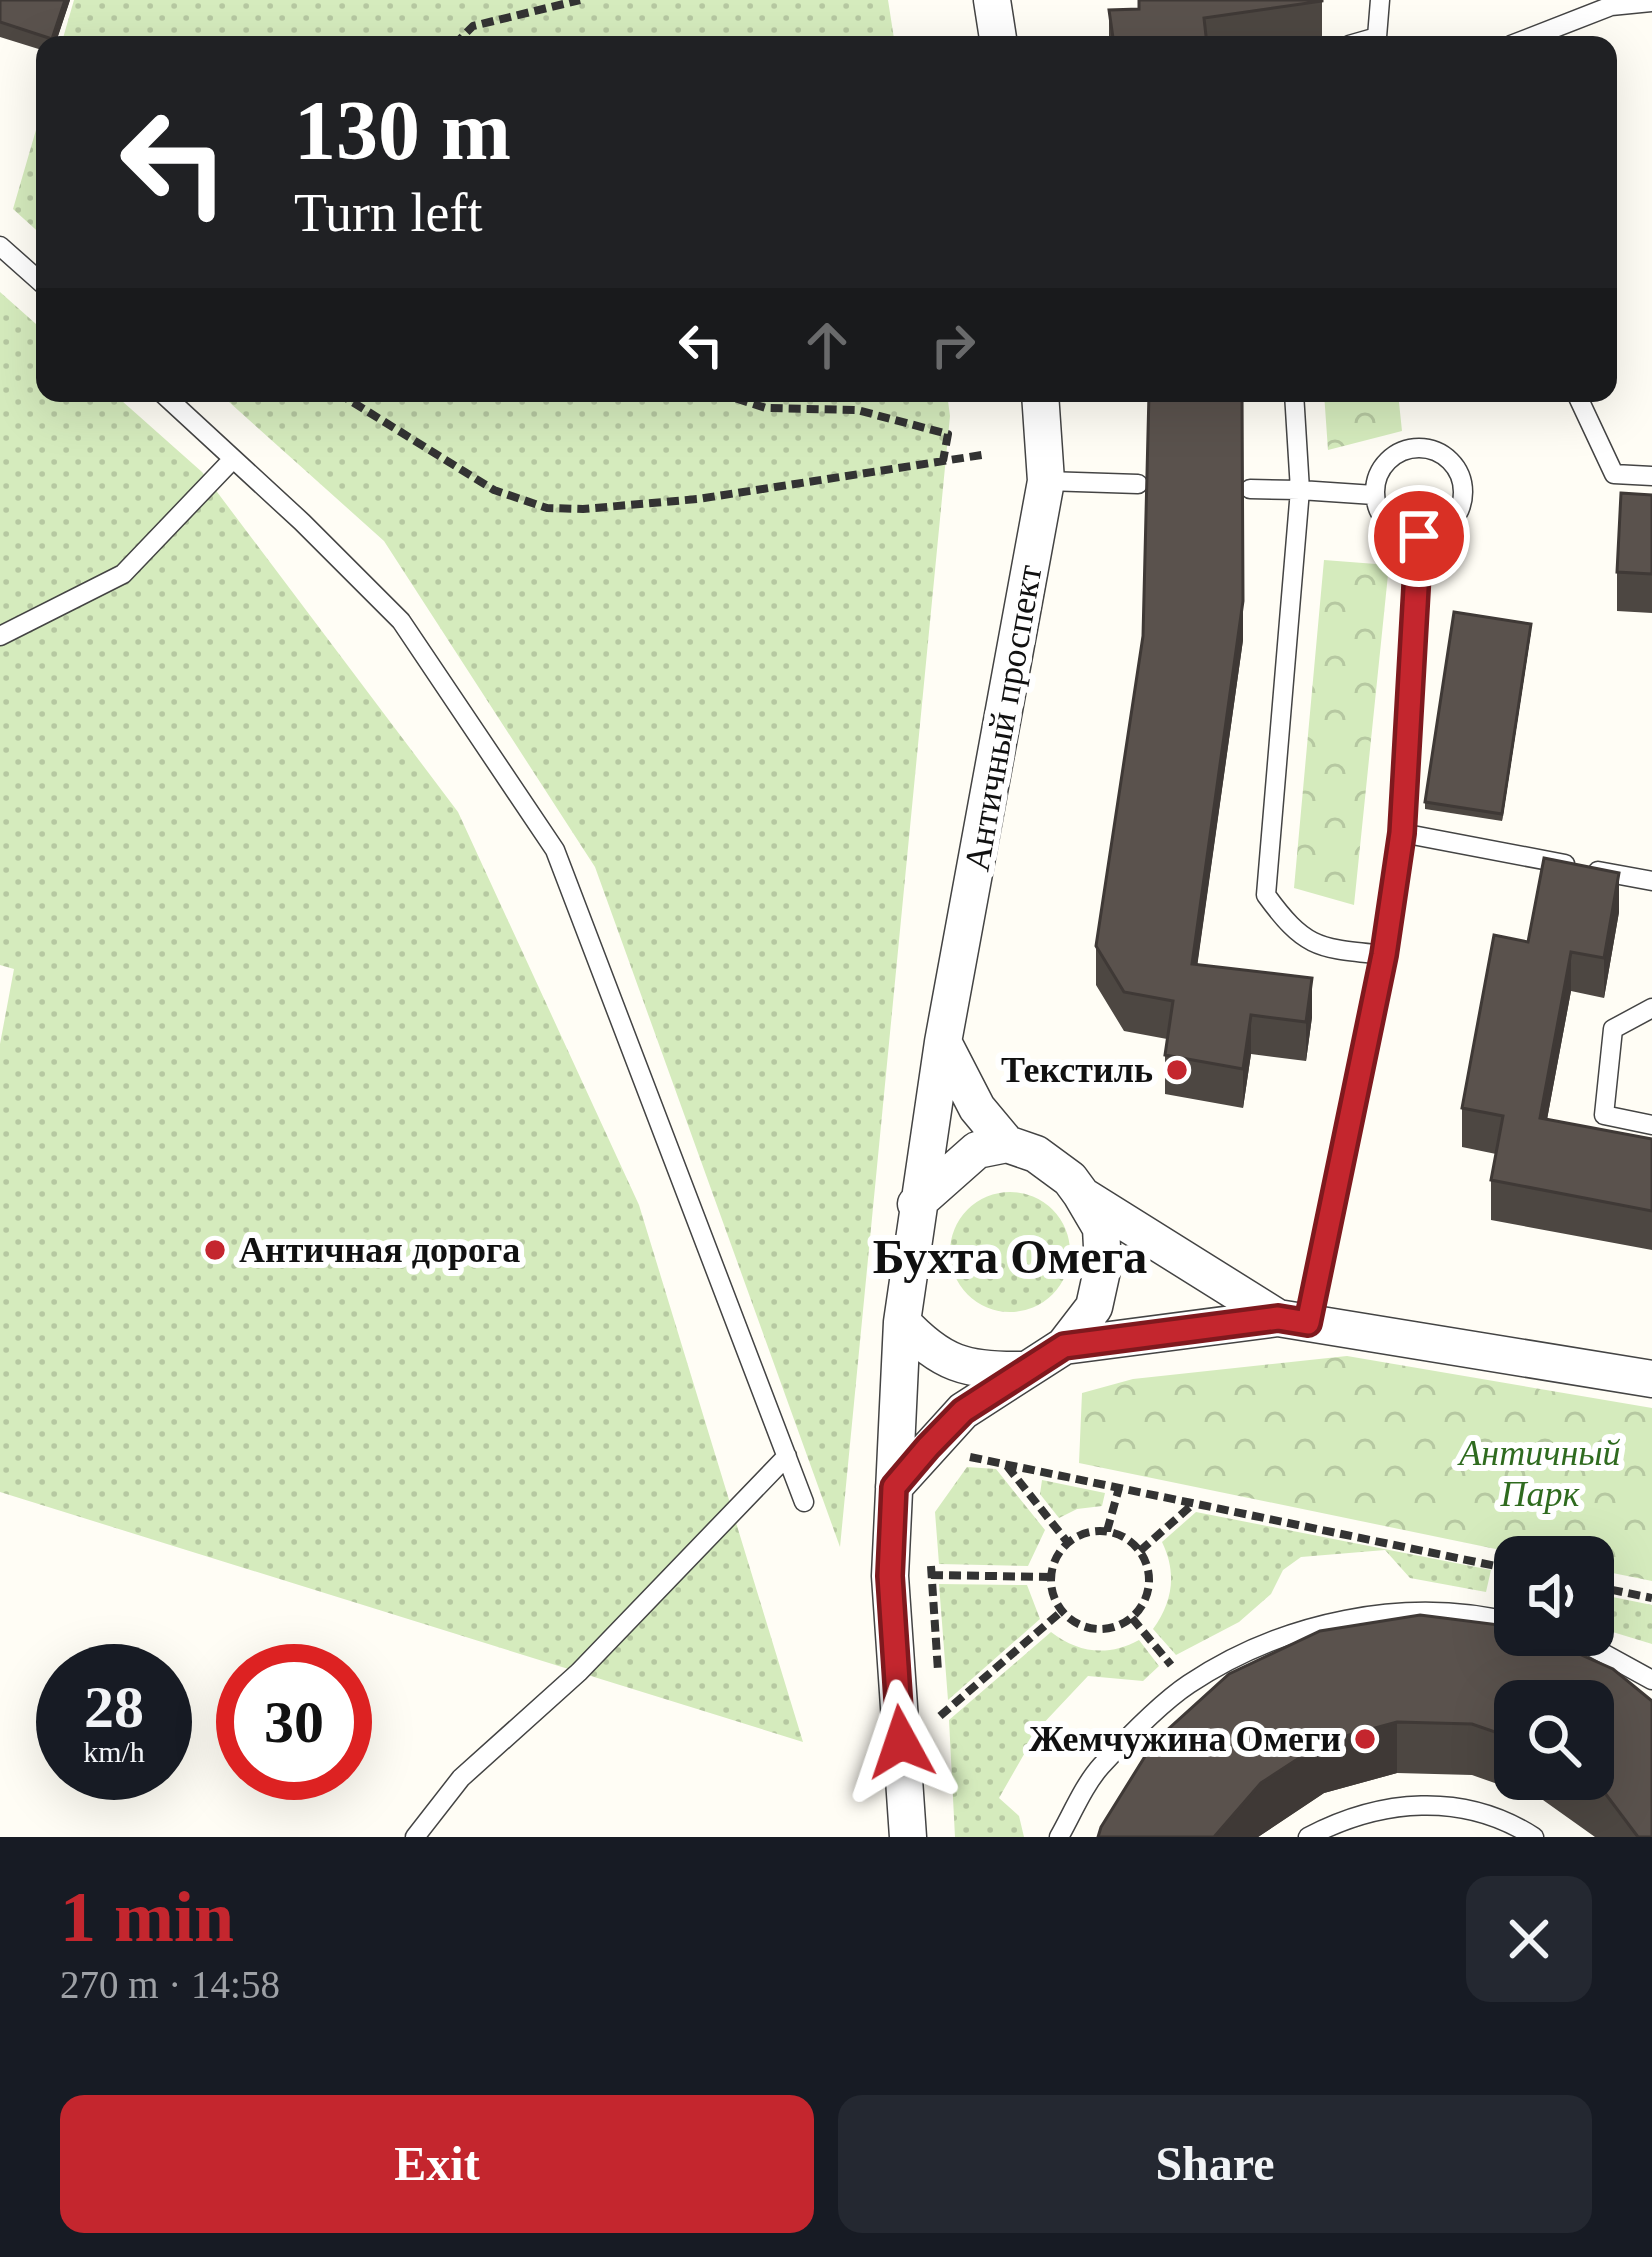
<!DOCTYPE html>
<html lang="en">
<head>
<meta charset="utf-8">
<style>
  :root { --surface:#171b24; --page:#242831; --text:#f1f3f6; --muted:#9ea1a6; --accent:#c4262e }
  body { margin:0; font-family:Georgia,serif; background:var(--page); color:var(--text); height:100vh; display:flex; flex-direction:column; font-size:45px; white-space:nowrap }
  * { box-sizing:border-box; margin:0 }
  p { font-size:39px; color:var(--muted) }
  .icon { flex:none; width:66px; height:66px; fill:none; stroke:currentColor; stroke-width:2; stroke-linecap:round; stroke-linejoin:round }
  .map { position:relative; height:1837px; overflow:hidden }
  .details { display:flex; flex-direction:column; background:var(--surface); flex:1 }
  .details>* { flex:none }
  .top-card { position:absolute; left:36px; top:36px; width:1581px; height:366px; border-radius:24px; box-shadow:0 12px 48px #0002; background:#202124; color:#fff; overflow:hidden }
  .controls { position:absolute; left:1494px; top:1536px; display:grid; gap:24px }
  .controls a { display:grid; place-items:center; width:120px; height:120px; border-radius:24px; background:var(--surface); box-shadow:0 12px 48px #0002; font-size:60px }
  .speed { position:absolute; left:36px; top:1644px; display:flex; gap:24px; font-size:60px; font-weight:700; text-align:center }
  .speed>* { display:grid; place-content:center; width:156px; height:156px; border-radius:50%; background:var(--surface); box-shadow:0 12px 48px #0002; line-height:1 }
  .speed small { font-size:30px; font-weight:400 }
  .speed .limit { border:18px solid #d22; background:#fff; color:#111 }
  .pin { position:absolute; display:grid; place-items:center; width:102px; height:102px; color:#fff; margin:-51px; border:6px solid #fff; border-radius:50%; box-shadow:0 3px 12px #0007 }
  .me { position:absolute; width:132px; margin:-66px; rotate:355deg; stroke-linejoin:round; filter:drop-shadow(0 0 9px #0008) }
  .turn { display:flex; align-items:center; gap:42px; height:252px; padding:0 60px; font-size:54px }
  .turn .icon { width:156px; height:156px; stroke-width:2.5 }
  .turn b { display:block; font-size:84px; line-height:102px }
  .lanes { display:flex; align-items:center; height:114px; padding:0 60px; background:#0003; justify-content:center; gap:60px; direction:ltr }
  .lanes .off { opacity:.35 }
  .round { display:grid; place-items:center; flex:none; width:126px; height:126px; border-radius:24px; background:var(--page) }
  .overview { display:flex; align-items:center; justify-content:space-between; height:204px; padding:0 60px }
  h1 { font-size:72px; font-weight:600; line-height:90px; color:var(--accent) }
  .primary-button { display:flex; gap:24px; margin-top:auto; padding:24px 60px }
  .primary-button a { flex:1; height:138px; border-radius:24px; background:var(--accent); color:#fff; font-size:48px; font-weight:600; line-height:138px; text-align:center }
  .primary-button a+a { background:var(--page); color:var(--text) }
  .map>svg:first-child { display:block }
  .grass { fill:url(#grass-dots) }
  .park { fill:url(#park-crowns) }
  .lines { fill:none; stroke-linecap:round; stroke-linejoin:round }
  .lane-casing { stroke:#444; stroke-width:21 }
  .street-casing { stroke:#444; stroke-width:39 }
  .path { stroke:#333; stroke-width:8; stroke-dasharray:12 6; stroke-linecap:butt }
  .lane { stroke:#fff; stroke-width:18 }
  .street { stroke:#fff; stroke-width:36 }
  .wall { fill:#4d4742; fill-rule:evenodd }
  .shaded-wall { fill:#3f3936 }
  .building { fill:#5a524d; stroke:#3f3936; stroke-width:3 }
  .route-casing { stroke:#7f191e; stroke-width:30 }
  .route { stroke:#c4262e; stroke-width:21 }
  .poi-dot { fill:#c4262e; stroke:#fff; stroke-width:4.5 }
  .labels { text-anchor:middle; dominant-baseline:central; stroke-width:12; stroke-linejoin:round; paint-order:stroke }
  .street-label { font-size:36px; fill:#111; stroke:#fff }
  .poi-label { font-size:36px; font-weight:bold; fill:#111; stroke:#fff; text-anchor:end }
  .park-label { font-size:36px; font-style:italic; fill:#2f6b1f; stroke:#fff }
  .district-label { font-size:48px; font-weight:bold; fill:#111; stroke:#fff }
</style>
</head>
<body>
<div class="map">
<svg width="1652" height="1837" viewBox="0 0 1652 1837">
  <defs>
    <pattern id="grass-dots" width="8" height="8" patternUnits="userSpaceOnUse" patternTransform="scale(3)"><rect width="8" height="8" fill="#d5ebbd"/><path d="M2 2h.1M6 6h.1" fill="none" stroke="#b6c8a1" stroke-width="1.8" stroke-linecap="round"/></pattern>
    <pattern id="park-crowns" width="20" height="18" patternUnits="userSpaceOnUse" patternTransform="scale(3)"><rect width="20" height="18" fill="#d5ebbd"/><path d="M2 6a3 3 0 1 1 6 0M12 15a3 3 0 1 1 6 0" fill="none" stroke="#b6c8a1"/></pattern>
  </defs>
  <rect width="100%" height="100%" fill="#fffdf5"/>
  <path class="grass" d="M74 0H888L895 45H61Z
    M45 99V238L13 209Z
    M0 292 45 332V393H113L202 472 458 812 639 1205 803 1742 0 1492V1044L14 969 0 965Z
    M219 393H947L950 416 840 1547 595 867 384 541Z
    M950 1252a60 60 0 1 1 120 0a60 60 0 1 1-120 0Z
    M967 1467 996 1469 1045 1530 1028 1566 939 1564 935 1512Z
    M1042 1480 1105 1493 1102 1506 1077 1509 1059 1518 1040 1494Z
    M1196 1512 1491 1570 1486 1592 1410 1578 1385 1550 1301 1557 1283 1570 1271 1594 1239 1622 1176 1655 1153 1629C1173 1601 1177 1573 1162 1542Z
    M939 1584 1027 1585 1040 1619 948 1700Z
    M1593 1593 1652 1605V1644L1593 1626Z
    M1051 1632C1078 1653 1108 1657 1139 1640L1159 1666 1143 1681 1088 1676 1039 1728 999 1798 1019 1816 1024 1837H955L949 1720Z"/>
  <path class="park" d="M1324 393H1398L1402 431 1328 450Z
    M1324 560 1389 565 1354 905 1294 888Z
    M1347 1356 1652 1408V1581L1593 1569V1557H1535L1079 1463 1082 1393 1133 1379Z"/>
  <g class="lines">
    <g class="lane-casing">
      <path id="lane" d="M1349 45 1377 37 1380 0
        M1511 45 1611 6 1652 2
        M0 246 45 286
        M162 393 302 522 401 621 555 850 804 1502
        M1576 393 1614 474 1652 476
        M1375 492a44 44 0 1 1 88 0a44 44 0 1 1-88 0Z
        M1046 481 1138 484
        M1250 489 1300 490 1294 393
        M1374 495 1300 490 1266 895C1306 950 1319 948 1384 955
        M0 636 123 574 232 460
        M1402 833 1565 864
        M1598 871 1652 881
        M1652 1008 1613 1029 1604 1115 1652 1125
        M1308 1323 1384 955 1402 833 1419 537
        M1560 1635 1579 1640 1652 1680
        M415 1837 461 1778 579 1672 787 1456
        M1059 1837C1072 1814 1084 1785 1101 1766 1124 1741 1162 1702 1189 1684 1282 1622 1406 1595 1515 1623
        M1308 1837C1380 1799 1463 1791 1534 1837"/>
    </g>
    <g class="street-casing">
      <path id="street" d="M992 0 999 45
        M1083 1196 1278 1318
        M916 1204 977 1150 1007 1144
        M902 1322C941 1364 966 1371 1022 1370
        M1064 1346 1278 1318 1652 1379
        M894 1487 963 1411 1064 1346 1094 1307 1103 1266 1101 1228 1081 1194 1070 1179 1036 1154 1007 1144 977 1108 943 1042
        M908 1837 890 1576 902 1322 943 1042 1046 481 1040 393"/>
    </g>
    <path class="path" d="M454 45 473 26 580 0
      M338 393 494 490 547 508 583 509 698 499 982 455
      M719 393 766 408 857 410 948 434 943 461
      M970 1457 1515 1570
      M1007 1466 1068 1543
      M1051 1580a49 49 0 1 1 98 0a49 49 0 1 1-98 0Z
      M1107 1531 1119 1488
      M1140 1551 1193 1504
      M931 1566 938 1671
      M931 1575 1051 1577
      M1593 1586 1652 1598
      M1132 1618 1171 1665
      M940 1716 1062 1611"/>
    <use href="#lane" class="lane"/>
    <use href="#street" class="street"/>
  </g>
  <path class="wall" d="M0 0H70L55 45H45V51L0 37Z
    M1322 0V40L1287 45H1109V10Z
    M1652 495V613L1617 611V572Z
    M1531 631 1502 821 1425 809V802Z
    M1143 636 1243 640 1197 965 1312 1017 1306 1061 1251 1054 1243 1108 1165 1094V1055L1167 1039 1124 1031 1096 985V946Z
    M1619 912 1604 998 1571 991 1547 1119 1652 1139V1250L1491 1220V1180L1496 1154 1462 1147V1108L1528 942Z
    M1420 1615 1515 1627V1635H1536L1613 1669 1652 1701V1837H1595L1543 1800 1472 1775 1397 1773 1324 1793 1258 1837H1098L1101 1827 1154 1742 1229 1674 1320 1631ZM1515 1701H1593V1779H1515Z"/>
  <path class="shaded-wall" d="M65 0H70L55 45H52V39Z
    M1243 601V640L1192 1003V964Z
    M1531 624V631L1502 821V814Z
    M1619 873V912L1604 998V958Z
    M1571 952V991L1540 1157V1118Z
    M1312 978V1017L1306 1061V1022Z
    M1251 1015V1054L1243 1108V1069Z
    M1397 1722V1773L1324 1793 1258 1837H1214L1261 1783 1324 1742Z"/>
  <path class="building" d="M0 0H65L52 39 0 22Z
    M1139 0H1322V1L1204 18 1207 45H1114L1109 10 1139 9Z
    M1149 393H1242L1243 601 1192 964 1312 978 1306 1022 1251 1015 1243 1069 1165 1055 1173 1001 1124 992 1096 946 1143 636Z
    M1621 493 1652 495V574L1617 572Z
    M1454 612 1531 624 1502 814 1425 802Z
    M1544 858 1619 873 1604 958 1571 952 1540 1118 1652 1139V1211L1491 1180 1503 1116 1462 1108 1494 935 1528 942Z
    M1420 1615 1515 1627V1635H1536L1613 1669 1652 1701V1837H1638L1605 1793 1585 1779H1593V1701H1515V1739L1472 1724 1397 1722 1324 1742 1261 1783 1214 1837H1098L1101 1827 1154 1742 1229 1674 1320 1631Z"/>
  <g class="lines">
    <g class="route-casing">
      <path id="route" d="M901 1742 890 1576 894 1487 928 1447 963 1411 1064 1346 1278 1318 1308 1323 1384 955 1402 833 1419 536"/>
    </g>
    <use href="#route" class="route"/>
  </g>
  <g class="poi-dot">
    <circle cx="1177" cy="1070" r="12"/>
    <circle cx="215" cy="1250" r="12"/>
    <circle cx="1365" cy="1739" r="12"/>
  </g>
  <g class="labels">
    <g class="street-label">
      <text transform="translate(1003 718) rotate(-80)">Античный проспект</text>
    </g>
    <g class="poi-label">
      <text x="1153" y="1070">Текстиль</text>
      <text x="239" y="1250" text-anchor="start">Античная дорога</text>
      <text x="1341" y="1739">Жемчужина Омеги</text>
    </g>
    <g class="park-label">
      <text x="1540" y="1453">Античный<tspan x="1540" dy="41">Парк</tspan></text>
    </g>
    <g class="district-label">
      <text x="1010" y="1256">Бухта Омега</text>
    </g>
  </g>
</svg>
<div class="controls">
<a><svg class="icon" aria-label="sound" viewBox="0 0 24 24"><path d="M4 9h4l5-4v14l-5-4H4zM17 9q2 3 0 6"/></svg></a>
<a><svg class="icon" aria-label="search" viewBox="0 0 24 24"><circle cx="10" cy="10" r="6"/><path d="M15 15l6 6"/></svg></a>
</div>
<div class="speed"><div>28<small>km/h</small></div><div class="limit">30</div></div>
<div class="pin" style="left:1419px;top:536px;background:#d93025"><svg class="icon" aria-label="arrive" viewBox="0 0 24 24"><path d="M6 21V4h12l-3 4 3 4H6"/></svg></div>
<svg class="me" style="left:901px;top:1742px" viewBox="-20 -20 40 40"><path d="M0-17L14 15 0 8-14 15z" fill="#c4262e" stroke="#fff" stroke-width="4"/></svg>
<div class="top-card">
<div class="turn"><svg class="icon" aria-label="left" viewBox="0 0 24 24"><path d="M17 20v-9H6M10 6l-5 5 5 5"/></svg><div><b>130 m</b>Turn left</div></div>
<div class="lanes"><svg class="icon" aria-label="left" viewBox="0 0 24 24"><path d="M17 20v-9H6M10 6l-5 5 5 5"/></svg><svg class="icon off" aria-label="ahead" viewBox="0 0 24 24"><path d="M12 20V5M6 11l6-6 6 6"/></svg><svg class="icon off" aria-label="right" viewBox="0 0 24 24"><path d="M7 20v-9h11M14 6l5 5-5 5"/></svg></div>
</div>
</div>
<section class="details">
<div class="overview"><div><h1>1 min</h1><p>270 m · 14:58</p></div><a class="round"><svg class="icon" aria-label="close" viewBox="0 0 24 24"><path d="M6 6l12 12M18 6L6 18"/></svg></a></div>
<div class="primary-button"><a>Exit</a><a>Share</a></div>
</section>
</body>
</html>
